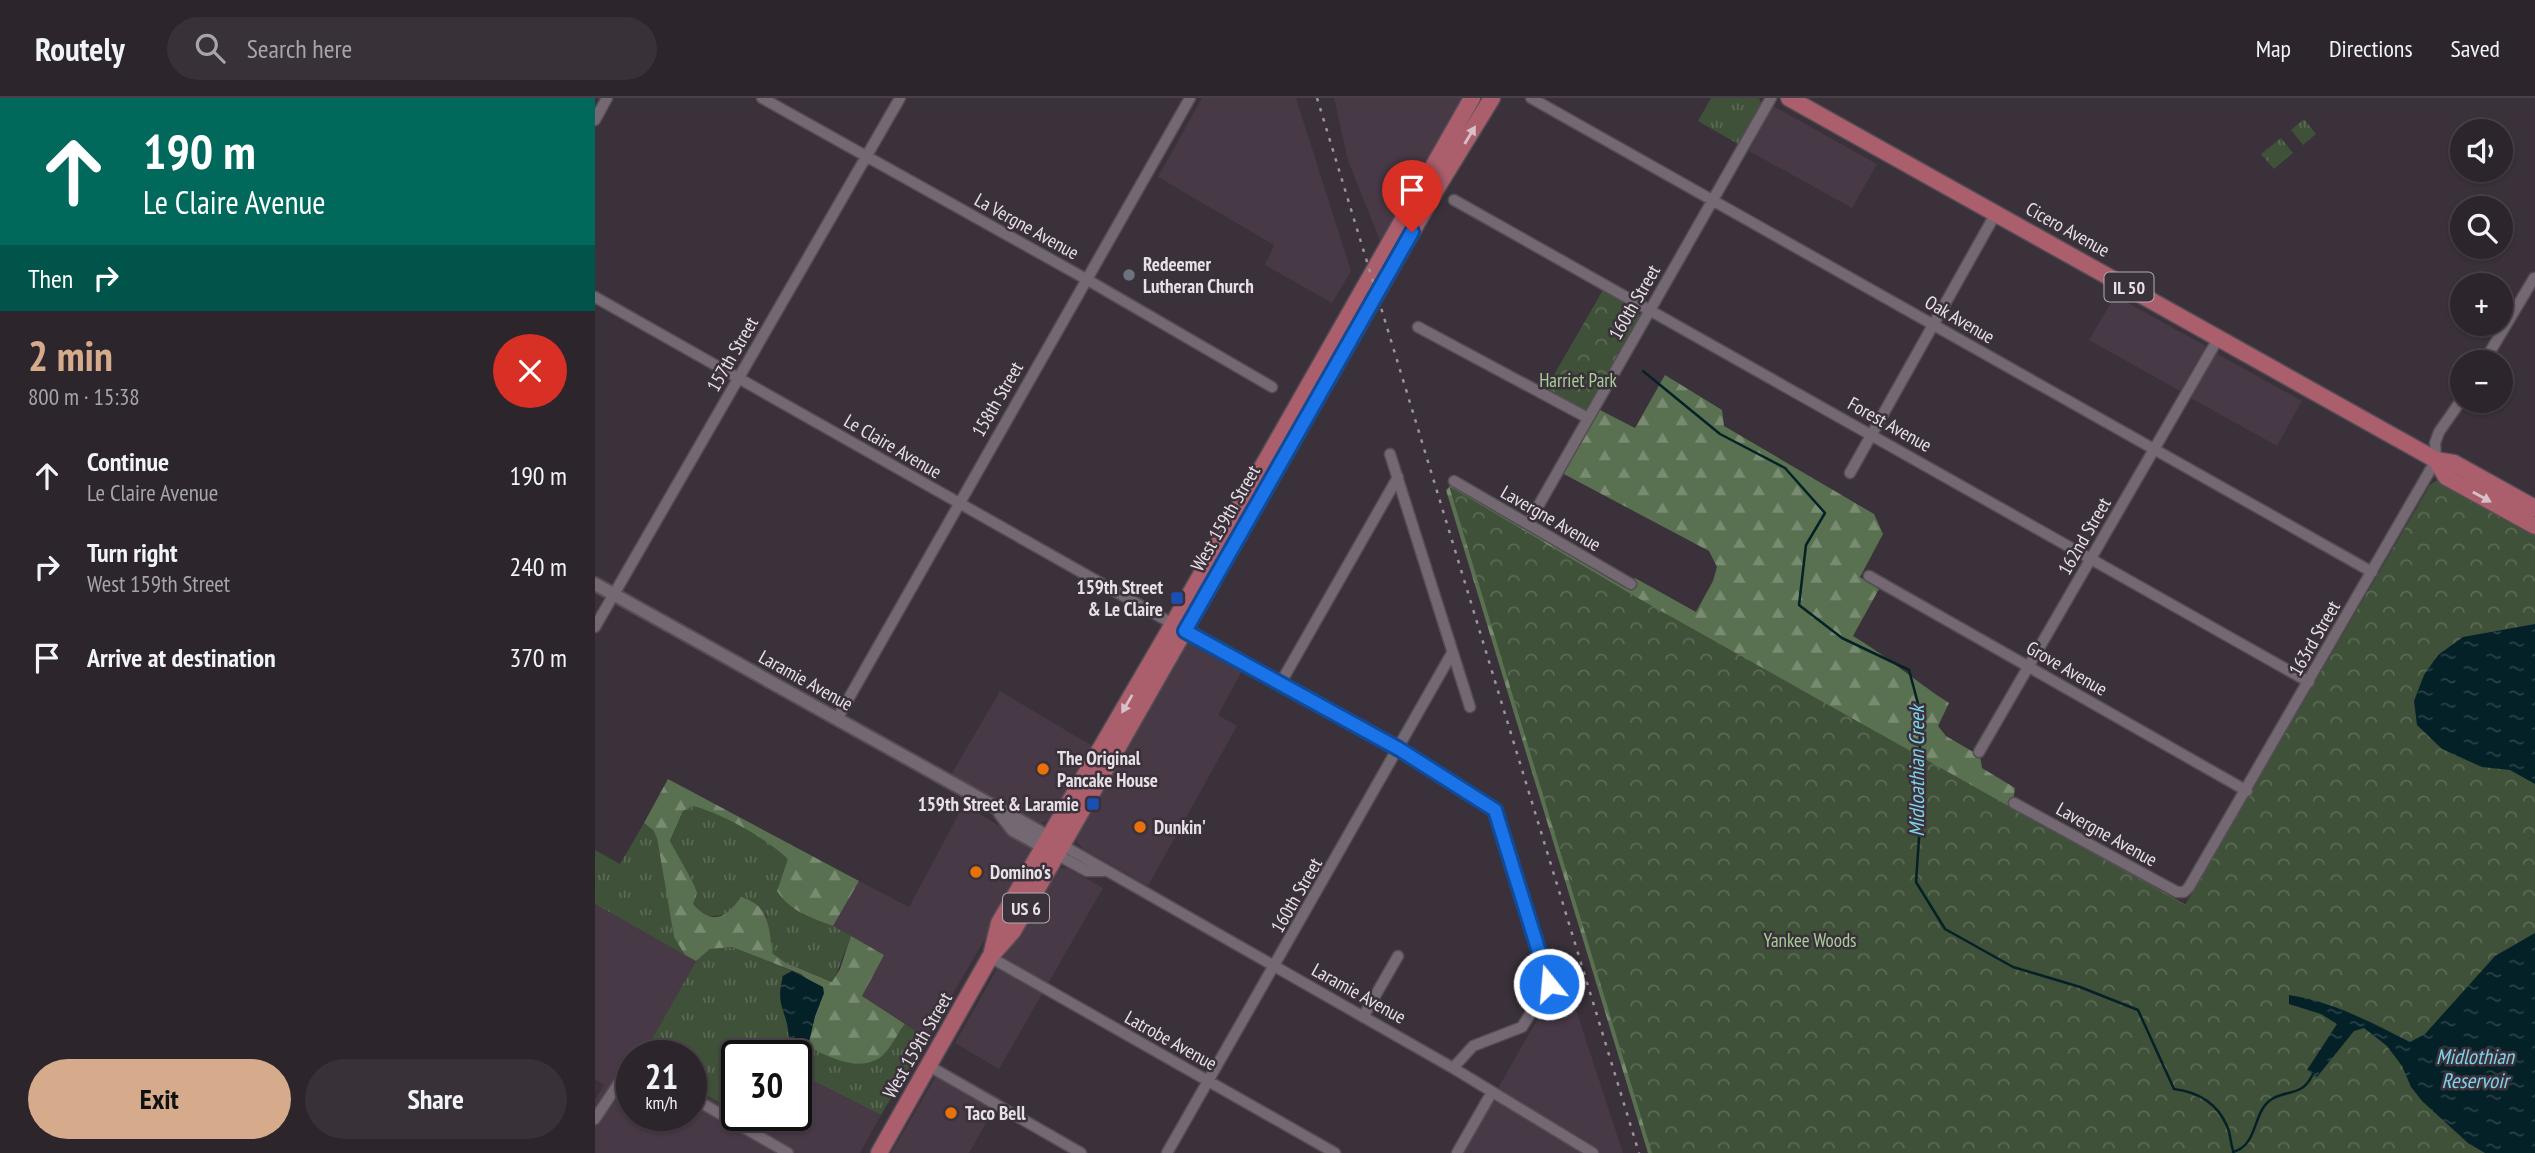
<!DOCTYPE html>
<html lang="en">
<head>
<meta charset="utf-8">
<style>
  :root { --surface:#2c252c; --page:#383138; --text:#f1f3f6; --muted:#a6a5a9; --line:#484248; --accent:#d6ab8b }
  body { margin:0; font-family:"PT Sans Narrow",sans-serif; background:var(--page); color:var(--text); height:100vh; display:flex; flex-direction:column; font-size:26px; white-space:nowrap }
  * { box-sizing:border-box; margin:0 }
  p { font-size:23px; color:var(--muted) }
  .icon { flex:none; width:38px; height:38px; fill:none; stroke:currentColor; stroke-width:2; stroke-linecap:round; stroke-linejoin:round }
  .map { position:relative; flex:1; overflow:hidden }
  .drawer { display:flex; flex-direction:column; background:var(--surface); width:595px }
  .drawer>* { flex:none }
  .top-card { background:#00695c; color:#fff; overflow:hidden }
  .tools { position:absolute; left:1855px; top:21px; display:grid; gap:14px }
  .tools a { display:grid; place-items:center; width:63px; height:63px; border-radius:50%; background:var(--surface); box-shadow:0 2px 5px #0004,0 0 0 2px var(--line); font-size:35px }
  .speed { position:absolute; left:21px; top:942px; display:flex; gap:14px; font-size:35px; font-weight:700; text-align:center }
  .speed>* { display:grid; place-content:center; width:91px; height:91px; border-radius:50%; background:var(--surface); box-shadow:0 2px 5px #0004,0 0 0 2px var(--line); line-height:1 }
  .speed small { font-size:18px; font-weight:400 }
  .speed .limit { border:4px solid #111; border-radius:10px; background:#fff; color:#111 }
  .pin { position:absolute; display:grid; place-items:center; width:60px; height:60px; color:#fff; margin:-72px -30px; border-radius:50% 50% 50% 0; rotate:-45deg; box-shadow:0 0 7px #0007 }
  .pin .icon { rotate:45deg }
  .me { position:absolute; width:77px; margin:-38px; rotate:343deg; stroke-linejoin:round; filter:drop-shadow(0 0 5px #0008) }
  .turn { display:flex; align-items:center; gap:24px; height:147px; padding:0 28px; font-size:32px }
  .turn .icon { width:91px; height:91px; stroke-width:2.5 }
  .turn b { display:block; font-size:49px; line-height:60px }
  .then { display:flex; align-items:center; height:66px; padding:0 28px; background:#0003; gap:14px; font-size:26px }
  .round { display:grid; place-items:center; flex:none; width:74px; height:74px; border-radius:37px; background:var(--page) }
  .head { display:flex; align-items:center; justify-content:space-between; height:119px; padding:0 28px }
  h1 { font-size:42px; font-weight:800; line-height:52px; color:var(--accent) }
  .cta { display:flex; gap:14px; margin-top:auto; padding:14px 28px }
  .cta a { flex:1; height:80px; border-radius:42px; background:var(--accent); color:#111; font-size:28px; font-weight:800; line-height:80px; text-align:center }
  .cta a+a { background:var(--page); color:var(--text) }
  ul { padding:0; list-style:none }
  li { display:flex; align-items:center; gap:21px; height:91px; padding:0 28px }
  li div { flex:1 }
  li b { display:block; font-size:26px }
  li em { font-style:normal }
  header { display:flex; align-items:center; gap:42px; box-sizing:border-box; height:98px; padding:0 35px; background:var(--surface); border-bottom:2px solid var(--line) }
  header strong { font-size:33px }
  nav { display:flex; gap:38px; margin-inline-start:auto; font-size:24px }
  .search { width:490px; height:63px; background:var(--page); display:flex; align-items:center; gap:18px; box-sizing:border-box; padding:0 24px; border-radius:38px; color:var(--muted); font-size:26px }
  main { display:flex; flex:1; min-height:0 }
  .map>svg:first-child { display:block }
  .built { fill:#473946 }
  .grass { fill:url(#grass-tufts) }
  .forest { fill:url(#forest-firs) }
  .park { fill:url(#park-crowns) }
  .water { fill:url(#water-ripples) }
  .lines { fill:none; stroke-linecap:round; stroke-linejoin:round }
  .stream { stroke:#052128; stroke-width:2.5 }
  .minor-casing { stroke:#544d54; stroke-width:13 }
  .tertiary-casing { stroke:#544d54; stroke-width:16 }
  .primary-casing { stroke:#544d54; stroke-width:19 }
  .minor { stroke:#746973; stroke-width:10 }
  .tertiary { stroke:#746973; stroke-width:12 }
  .primary { stroke:#ab5e6b; stroke-width:16 }
  .rail { stroke:#9c959c; stroke-width:2.5; stroke-dasharray:3.5 7; stroke-linecap:butt }
  .oneway { fill:#d8c0c8 }
  .route-casing { stroke:#114b97; stroke-width:18 }
  .route { stroke:#1a73e8; stroke-width:12 }
  .worship-dot { fill:#6b7280; stroke:#3a313a; stroke-width:2.5 }
  .transit-dot { fill:#1a4fb4; stroke:#3a313a; stroke-width:2.5 }
  .food-dot { fill:#e8710a; stroke:#3a313a; stroke-width:2.5 }
  .labels { text-anchor:middle; dominant-baseline:central; stroke-width:5; stroke-linejoin:round; paint-order:stroke }
  .shield { fill:#3a313a; stroke:#b3acb3; stroke-width:2 }
  .shield-label { font-size:18px; font-weight:bold; fill:#e7e1e7 }
  .street-label { font-size:19px; fill:#e7e1e7; stroke:#3a313a }
  .poi-label { font-size:19px; font-weight:bold; fill:#e7e1e7; stroke:#3a313a; text-anchor:start }
  .park-label { font-size:19px; fill:#a6d097; stroke:#3a313a }
  .water-label { font-size:21px; font-style:italic; fill:#7ed3eb; stroke:#3a313a }
</style>
</head>
<body>
<header>
<strong>Routely</strong>
<div class="search"><svg class="icon" aria-label="search" viewBox="0 0 24 24"><circle cx="10" cy="10" r="6"/><path d="M15 15l6 6"/></svg>Search here</div>
<nav><a>Map</a><a>Directions</a><a>Saved</a></nav>
</header>
<main>
<section class="drawer">
<div class="top-card">
<div class="turn"><svg class="icon" aria-label="ahead" viewBox="0 0 24 24"><path d="M12 20V5M6 11l6-6 6 6"/></svg><div><b>190 m</b>Le Claire Avenue</div></div>
<div class="then">Then<svg class="icon" aria-label="right" viewBox="0 0 24 24"><path d="M7 20v-9h11M14 6l5 5-5 5"/></svg></div>
</div>
<div class="head"><div><h1>2 min</h1><p>800 m · 15:38</p></div><a class="round" style="background:#d93025;color:#fff"><svg class="icon" aria-label="close" viewBox="0 0 24 24"><path d="M6 6l12 12M18 6L6 18"/></svg></a></div>
<ul>
<li><svg class="icon" aria-label="ahead" viewBox="0 0 24 24"><path d="M12 20V5M6 11l6-6 6 6"/></svg><div><b>Continue</b><p>Le Claire Avenue</p></div><em>190 m</em></li>
<li><svg class="icon" aria-label="right" viewBox="0 0 24 24"><path d="M7 20v-9h11M14 6l5 5-5 5"/></svg><div><b>Turn right</b><p>West 159th Street</p></div><em>240 m</em></li>
<li><svg class="icon" aria-label="arrive" viewBox="0 0 24 24"><path d="M6 21V4h12l-3 4 3 4H6"/></svg><div><b>Arrive at destination</b></div><em>370 m</em></li>
</ul>
<div class="cta"><a>Exit</a><a>Share</a></div>
</section>
<div class="map">
<svg width="1940" height="1055" viewBox="0 0 1940 1055">
  <defs>
    <pattern id="grass-tufts" width="24" height="20" patternUnits="userSpaceOnUse" patternTransform="scale(1.75)"><rect width="24" height="20" fill="#3f5138"/><path d="M3 7l-1-3M5 7V3M7 7l1-3M15 17l-1-3M17 17v-4M19 17l1-3" fill="none" stroke="#5b6a55"/></pattern>
    <pattern id="forest-firs" width="22" height="20" patternUnits="userSpaceOnUse" patternTransform="scale(1.75)"><rect width="22" height="20" fill="#597150"/><path d="M5 1l3.5 6h-7zM16 11l3.5 6h-7z" fill="#798c72"/></pattern>
    <pattern id="park-crowns" width="20" height="18" patternUnits="userSpaceOnUse" patternTransform="scale(1.75)"><rect width="20" height="18" fill="#3f5138"/><path d="M2 6a3 3 0 1 1 6 0M12 15a3 3 0 1 1 6 0" fill="none" stroke="#5b6a55"/></pattern>
    <pattern id="water-ripples" width="26" height="14" patternUnits="userSpaceOnUse" patternTransform="scale(1.75)"><rect width="26" height="14" fill="#052128"/><path d="M2 4q2-2 4 0t4 0M15 11q2-2 4 0t4 0" fill="none" stroke="#294147"/></pattern>
  </defs>
  <rect width="100%" height="100%" fill="#3a313a"/>
  <path class="built" d="M607 0H701L756 173 737 205 670 167 679 147 563 79Z
    M739 0H868L785 143 753 63Z
    M1178 8 1282 66 1257 110 1154 53Z
    M1520 198 1611 248 1585 293 1494 242Z
    M1619 254 1707 303 1682 348 1592 298Z
    M590 541H595L648 571 623 617 642 628 553 788 488 751 482 744 480 736Z
    M405 593 499 649 459 719 447 725 438 723 356 677Z
    M369 706 428 743 436 752 435 764 332 940 267 898 238 828 264 783 314 809Z
    M464 770H473L508 790 404 971 360 945 456 776Z
    M0 806 101 863 48 957H37V1017H96V988L142 1017H201V974L286 1017 265 1055H0V1002L9 987 0 981Z
    M969 875 1028 1055H866L902 992Z
    M347 968 405 1000 374 1055H296Z"/>
  <path class="grass" d="M1116 0H1164L1166 5 1143 46 1103 23Z
    M1709 21 1721 36 1708 47 1696 32Z
    M1686 40 1698 55 1679 71 1666 56Z
    M98 708C129 716 170 740 194 761L182 792 209 817 238 828 256 838 238 884 191 865 178 857 171 816C159 816 146 814 135 816 116 818 113 822 98 806 99 803 101 799 102 795 102 789 80 752 75 744L88 713Z
    M49 725 58 732 62 740 79 838 90 857 0 806V752L25 766Z
    M137 849 197 873 187 878 194 943 210 950 213 948 247 963 289 956 310 926 332 940 286 1017 201 974V957H142V1015L96 988V957H48L101 863 115 851Z"/>
  <path class="forest" d="M1070 277 1127 312 1129 328 1279 416 1288 436 1265 479 1284 491 1258 538C1292 558 1321 584 1354 605L1343 628 1351 638 1385 658 1387 670 1420 690 1417 710 1591 807 1835 1055H1053L851 392 857 386 1030 490 1040 480 1101 514 1118 483 1122 469 1114 453 967 375 1003 311 1040 330Z
    M73 681 264 783 238 828C216 820 195 813 182 793L193 761C170 740 129 716 98 708L88 713 75 743C80 753 102 789 102 795 101 799 99 803 98 806 118 828 131 820 146 799 176 808 173 829 178 856L191 865 237 884 245 871 256 838 289 857 267 898 310 926C302 936 296 950 287 958 266 975 234 960 213 948L220 918 229 895 206 876 137 849 115 851 101 863 90 857 79 839 62 740 58 732 49 725Z"/>
  <path class="park" d="M1008 192 1042 211 1045 218 994 310 987 313 949 294Z
    M1844 381 1940 433V1055H1057L854 388 1041 499 1590 807 1835 387Z"/>
  <path class="water" d="M1940 526V686L1915 672 1887 669 1847 651 1822 627 1819 603 1829 577 1843 557 1868 539Z
    M1940 835V1055H1890L1873 1045 1827 1003 1816 989 1807 968 1792 948 1769 930 1759 933 1722 979 1712 972 1742 926 1726 916 1694 906V897C1739 904 1775 924 1815 944L1830 936 1900 858Z
    M197 873 228 889 229 895 220 918 213 948 210 951 199 949 194 943C194 913 179 911 188 878Z"/>
  <g class="lines">
    <path class="stream" d="M1048 273 1125 336 1190 370 1230 415 1211 447 1204 507 1247 540 1314 572 1325 613V726L1321 784 1350 831 1418 869 1485 889 1543 912 1579 991C1603 994 1622 1005 1632 1028 1636 1036 1635 1046 1639 1055
      M1638 1054C1664 1047 1657 1013 1677 1001 1694 991 1707 999 1718 976"/>
    <g class="minor-casing">
      <path id="minor" d="M167 0 491 181 677 289
        M936 0 1777 474
        M0 22 12 0
        M859 102 1714 584
        M0 199 578 526
        M823 229 993 320
        M1889 264 1939 180
        M795 356 875 609
        M1255 375 1401 115
        M859 383 1036 486
        M933 426 1176 0
        M1274 478 1652 693
        M0 529 305 0
        M590 533 804 651 849 682 900 711 954 886 927 929 878 948 858 970
        M685 586 803 379
        M242 621 595 0
        M1384 654 1624 239
        M1419 705 1582 794H1589L1594 789 1830 381 1841 362 1840 345 1844 334 1867 301
        M467 747 858 970 998 1055
        M461 756 492 773H509
        M395 859 740 1055
        M768 919 803 858
        M334 968 486 1055
        M96 999 193 1055
        M0 1021 37 965
        M572 1055 857 555
        M862 1055 897 994"/>
    </g>
    <g class="tertiary-casing">
      <path id="tertiary" d="M0 486 461 743
        M405 715 418 732 454 752"/>
    </g>
    <g class="primary-casing">
      <path id="primary" d="M1194 0 1841 362 1859 365 1940 410
        M1841 362 1851 379 1940 428
        M397 854 404 825 578 526 877 0
        M284 1055 395 859 418 833 843 88 897 0"/>
    </g>
    <use href="#minor" class="minor"/>
    <use href="#tertiary" class="tertiary"/>
    <use href="#primary" class="primary"/>
    <path class="rail" d="M722 0 1044 1055"/>
  </g>
  <defs><path id="oneway-solid" d="M-6-.8H1V-3.2L6.5 0L1 3.2V.8H-6Z" transform="scale(1.75)"/></defs>
  <g class="oneway">
    <use href="#oneway-solid" transform="translate(875 37) rotate(-59)"/>
    <use href="#oneway-solid" transform="translate(1887 399) rotate(29)"/>
    <use href="#oneway-solid" transform="translate(532 606) rotate(120)"/>
  </g>
  <g class="lines">
    <g class="route-casing">
      <path id="route" d="M817 134 590 533 804 651 900 712 954 886"/>
    </g>
    <use href="#route" class="route"/>
  </g>
  <circle class="worship-dot" cx="534" cy="177" r="7"/>
  <g class="transit-dot">
    <rect x="575" y="493" width="14" height="14" rx="3.5"/>
    <rect x="491" y="699" width="14" height="14" rx="3.5"/>
  </g>
  <g class="food-dot">
    <circle cx="448" cy="671" r="7"/>
    <circle cx="545" cy="729" r="7"/>
    <circle cx="381" cy="774" r="7"/>
    <circle cx="356" cy="1015" r="7"/>
  </g>
  <g class="labels">
    <g class="shield">
      <rect x="1509.5" y="174.5" width="49" height="29" rx="5"/>
      <rect x="408" y="795.5" width="46" height="29" rx="5"/>
    </g>
    <g class="shield-label">
      <text x="1534" y="189">IL 50</text>
      <text x="431" y="810">US 6</text>
    </g>
    <g class="street-label">
      <text transform="translate(432 128) rotate(29)">La Vergne Avenue</text>
      <text transform="translate(1473 131) rotate(29)">Cicero Avenue</text>
      <text transform="translate(1039 204) rotate(-60)">160th Street</text>
      <text transform="translate(1365 221) rotate(30)">Oak Avenue</text>
      <text transform="translate(137 256) rotate(-60)">157th Street</text>
      <text transform="translate(402 301) rotate(-60)">158th Street</text>
      <text transform="translate(1295 326) rotate(29)">Forest Avenue</text>
      <text transform="translate(298 348) rotate(30)">Le Claire Avenue</text>
      <text transform="translate(630 420) rotate(-60)">West 159th Street</text>
      <text transform="translate(956 420) rotate(30)">Lavergne Avenue</text>
      <text transform="translate(1489 438) rotate(-60)">162nd Street</text>
      <text transform="translate(1719 540) rotate(-60)">163rd Street</text>
      <text transform="translate(1472 570) rotate(30)">Grove Avenue</text>
      <text transform="translate(211 582) rotate(29)">Laramie Avenue</text>
      <text transform="translate(1512 736) rotate(29)">Lavergne Avenue</text>
      <text transform="translate(701 797) rotate(-60)">160th Street</text>
      <text transform="translate(764 895) rotate(29)">Laramie Avenue</text>
      <text transform="translate(576 942) rotate(29)">Latrobe Avenue</text>
      <text transform="translate(322 947) rotate(-60)">West 159th Street</text>
    </g>
    <g class="poi-label">
      <text x="548" y="166">Redeemer<tspan x="548" dy="22">Lutheran Church</tspan></text>
      <text x="568" y="489" text-anchor="end">159th Street<tspan x="568" dy="22">&amp; Le Claire</tspan></text>
      <text x="462" y="660">The Original<tspan x="462" dy="22">Pancake House</tspan></text>
      <text x="484" y="706" text-anchor="end">159th Street &amp; Laramie</text>
      <text x="559" y="729">Dunkin'</text>
      <text x="395" y="774">Domino's</text>
      <text x="370" y="1015">Taco Bell</text>
    </g>
    <g class="park-label">
      <text x="983" y="282">Harriet Park</text>
      <text x="1215" y="842">Yankee Woods</text>
    </g>
    <g class="water-label">
      <text transform="translate(1321 673) rotate(-90)">Midloathian Creek</text>
      <text x="1880" y="958">Midlothian<tspan x="1880" dy="24">Reservoir</tspan></text>
    </g>
  </g>
</svg>
<div class="tools">
<a><svg class="icon" aria-label="sound" viewBox="0 0 24 24"><path d="M4 9h4l5-4v14l-5-4H4zM17 9q2 3 0 6"/></svg></a>
<a><svg class="icon" aria-label="search" viewBox="0 0 24 24"><circle cx="10" cy="10" r="6"/><path d="M15 15l6 6"/></svg></a>
<a>+</a>
<a>−</a>
</div>
<div class="speed"><div>21<small>km/h</small></div><div class="limit">30</div></div>
<div class="pin" style="left:817px;top:134px;background:#d93025"><svg class="icon" aria-label="arrive" viewBox="0 0 24 24"><path d="M6 21V4h12l-3 4 3 4H6"/></svg></div>
<svg class="me" style="left:954px;top:886px" viewBox="-20 -20 40 40"><circle r="17" fill="#1a73e8" stroke="#fff" stroke-width="3"/><path d="M0-11L8 9 0 5-8 9z" fill="#fff"/></svg>
</div>
</main>
</body>
</html>
